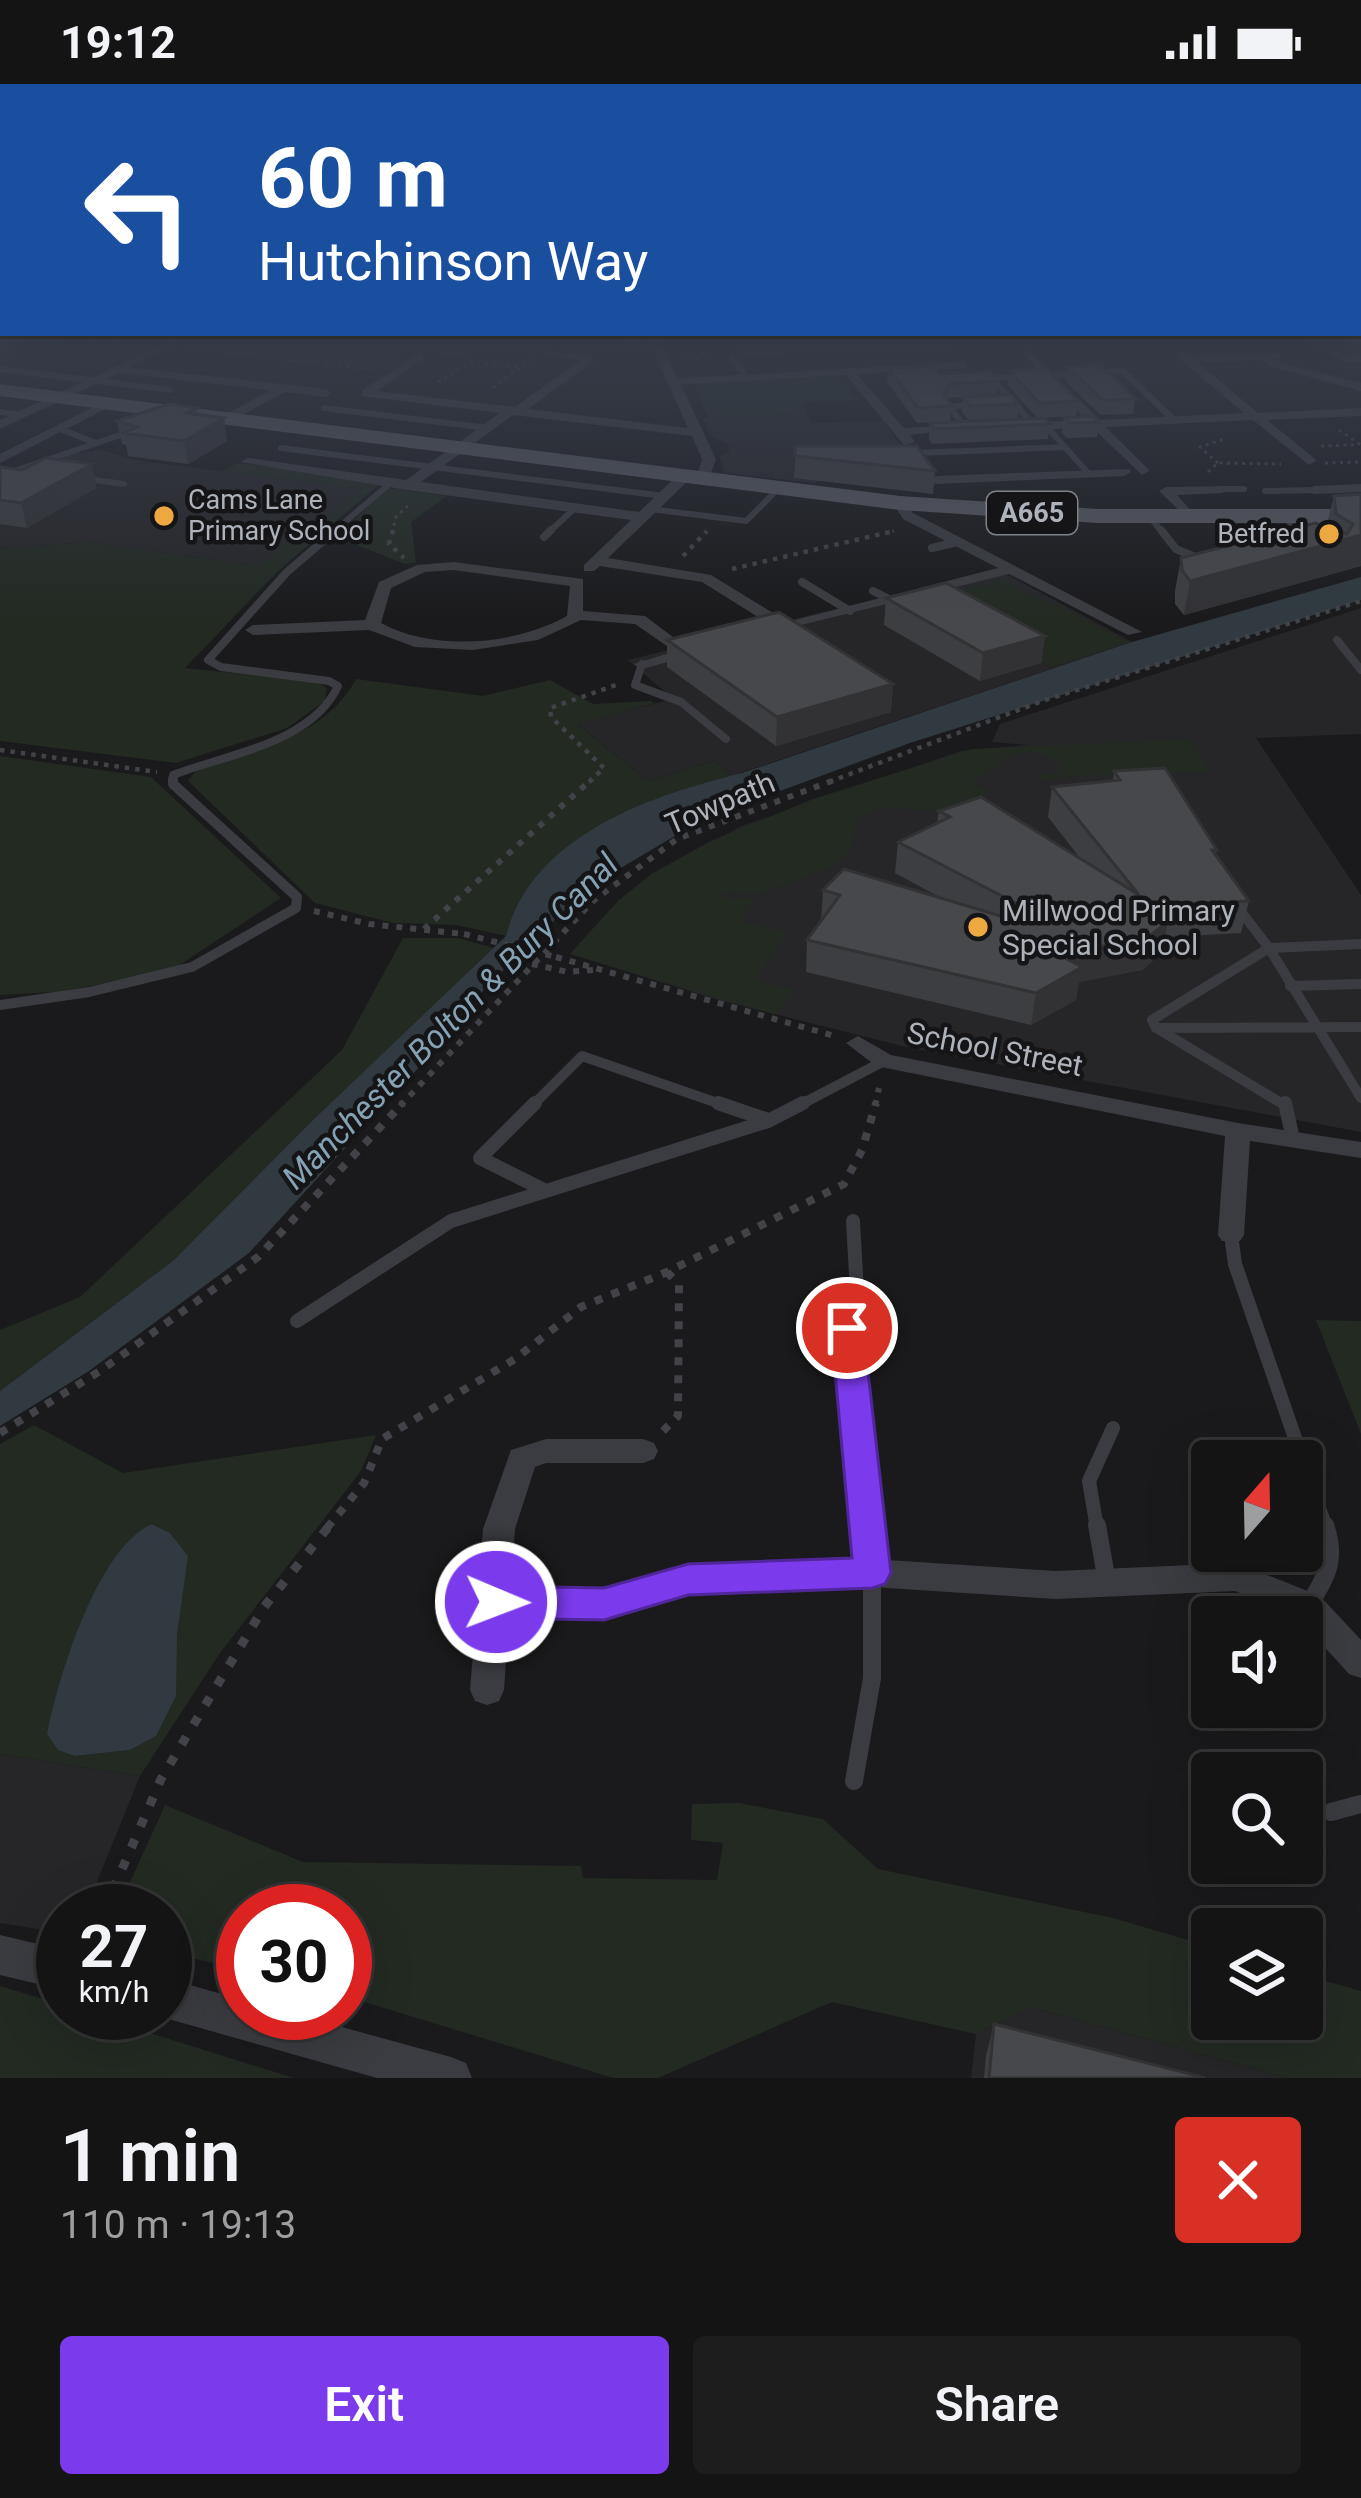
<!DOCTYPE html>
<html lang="en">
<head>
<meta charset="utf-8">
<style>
  :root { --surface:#141415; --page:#1d1d1e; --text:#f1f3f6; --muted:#9d9ea0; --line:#333334; --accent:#7c3aed }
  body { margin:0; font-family:Roboto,sans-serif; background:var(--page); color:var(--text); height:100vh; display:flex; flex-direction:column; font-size:45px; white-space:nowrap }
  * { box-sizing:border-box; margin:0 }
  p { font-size:39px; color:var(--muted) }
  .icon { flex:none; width:66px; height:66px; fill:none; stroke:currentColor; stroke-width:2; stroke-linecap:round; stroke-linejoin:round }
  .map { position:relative; height:1994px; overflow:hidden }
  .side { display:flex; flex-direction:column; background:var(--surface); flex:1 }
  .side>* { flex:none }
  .top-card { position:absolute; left:0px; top:0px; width:1362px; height:252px; box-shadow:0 12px 48px #0002,0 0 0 3px var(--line); background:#1a4fa0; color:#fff; overflow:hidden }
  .needle { width:78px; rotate:20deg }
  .controls { position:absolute; left:1191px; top:1356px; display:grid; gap:24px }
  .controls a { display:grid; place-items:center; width:132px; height:132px; border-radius:12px; background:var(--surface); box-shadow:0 12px 48px #0002,0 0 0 3px var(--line); font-size:60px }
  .speed { position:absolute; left:36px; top:1800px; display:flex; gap:24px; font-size:60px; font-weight:700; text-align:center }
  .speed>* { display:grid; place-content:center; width:156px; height:156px; border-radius:50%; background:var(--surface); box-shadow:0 12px 48px #0002,0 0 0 3px var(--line); line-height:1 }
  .speed small { font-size:30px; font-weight:400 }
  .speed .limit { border:18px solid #d22; background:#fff; color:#111 }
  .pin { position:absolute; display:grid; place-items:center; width:102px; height:102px; color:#fff; margin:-51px; border:6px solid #fff; border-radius:50%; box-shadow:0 3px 12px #0007 }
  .me { position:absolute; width:132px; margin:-66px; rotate:91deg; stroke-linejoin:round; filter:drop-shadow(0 0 9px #0008) }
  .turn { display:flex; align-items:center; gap:42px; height:252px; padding:0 60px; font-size:54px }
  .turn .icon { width:156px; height:156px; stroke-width:2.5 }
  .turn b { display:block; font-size:84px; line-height:102px }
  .round { display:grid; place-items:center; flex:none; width:126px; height:126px; border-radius:12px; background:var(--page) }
  .overview { display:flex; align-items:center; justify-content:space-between; height:204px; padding:0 60px }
  h1 { font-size:72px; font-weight:600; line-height:90px }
  .button { display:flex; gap:24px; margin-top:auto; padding:24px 60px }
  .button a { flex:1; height:138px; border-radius:12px; background:var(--accent); color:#fff; font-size:48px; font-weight:600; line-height:138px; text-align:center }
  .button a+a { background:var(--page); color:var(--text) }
  .status { display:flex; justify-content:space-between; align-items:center; height:84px; padding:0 60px; background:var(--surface); direction:ltr }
  .status svg { height:33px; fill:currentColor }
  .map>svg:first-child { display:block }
  .built { fill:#262629 }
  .green { fill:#222a22; fill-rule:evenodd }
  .water { fill:#303a40 }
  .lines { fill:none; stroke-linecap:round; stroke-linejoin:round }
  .path-far4 { stroke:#414348; stroke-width:3; stroke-dasharray:3 4.5; stroke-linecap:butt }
  .path-far3 { stroke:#414348; stroke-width:4.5; stroke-dasharray:4.5 6; stroke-linecap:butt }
  .path-far2 { stroke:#414348; stroke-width:6; stroke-dasharray:6 8; stroke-linecap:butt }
  .path-far1 { stroke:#414348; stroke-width:8; stroke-dasharray:8 10; stroke-linecap:butt }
  .path { stroke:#414348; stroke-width:9; stroke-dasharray:9 14; stroke-linecap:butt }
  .lane-far4 { stroke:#3b3c41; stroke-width:6 }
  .lane-far3 { stroke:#3b3c41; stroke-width:8 }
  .lane-far2 { stroke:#3b3c41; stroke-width:10 }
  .lane-far1 { stroke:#3b3c41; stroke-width:14 }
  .lane { stroke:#3b3c41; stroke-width:18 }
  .street { fill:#3b3c41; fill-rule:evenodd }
  .primary { fill:#575960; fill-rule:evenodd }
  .path-bridge { stroke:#414348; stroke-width:6; stroke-dasharray:6 8; stroke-linecap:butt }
  .wall { fill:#3d3e41 }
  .shaded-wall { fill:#323235 }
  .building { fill:#47484c; stroke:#323235; stroke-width:3 }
  .route { fill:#7c3aed; stroke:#51269a; stroke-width:3 }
  .poi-dot { fill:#eda841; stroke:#151517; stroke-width:4.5 }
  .labels { text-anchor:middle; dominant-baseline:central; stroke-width:9; stroke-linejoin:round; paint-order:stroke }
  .far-poi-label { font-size:27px; fill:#adb2bb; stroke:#151517; text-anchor:start }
  .shield { fill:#151517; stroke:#7f838a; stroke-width:3 }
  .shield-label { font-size:27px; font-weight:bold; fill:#adb2bb }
  .street-label { font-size:30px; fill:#adb2bb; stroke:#151517 }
  .poi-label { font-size:30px; fill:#adb2bb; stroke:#151517; text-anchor:start }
  .water-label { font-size:33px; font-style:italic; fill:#85a1b4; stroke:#151517 }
</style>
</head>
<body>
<div class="status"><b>19:12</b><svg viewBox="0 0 49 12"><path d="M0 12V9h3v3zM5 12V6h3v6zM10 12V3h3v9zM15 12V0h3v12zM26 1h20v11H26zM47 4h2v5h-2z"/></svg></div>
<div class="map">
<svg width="1361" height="1994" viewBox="0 0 1361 1994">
  <rect width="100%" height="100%" fill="#1a1a1c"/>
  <path class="built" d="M807 331 812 339 884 337 913 382 824 383 816 399 724 389 719 372 729 368V361L710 352 703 334Z
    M99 366 140 377 364 405 258 482 87 458 0 465V397L75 369Z
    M997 485 1132 558 731 692 714 677 648 697 576 639 673 615 628 576Z
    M1361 524V650L1256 654 1361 811V1048L910 964 719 916 570 870 619 816 653 789 742 742 961 667 1028 661 992 658 1000 640Z
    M0 1670 140 1692 85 1827H63V1849L0 1839Z
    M1031 1923 1288 1994H971L976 1950Z"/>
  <path class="green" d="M0 257H162L108 284 0 272Z
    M195 257H622L607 268 547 262 528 269 479 268 469 274 408 267 377 286 180 265Z
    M740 257H1107L736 273Z
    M839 291 858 316 803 318 807 331 708 334 693 297Z
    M237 379 383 397 279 486 185 584 314 597 327 604 325 617 287 644 176 679 0 657V465L87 458 258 482 363 405 223 387Z
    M388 404 447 412 411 438 416 478 405 480 336 453Z
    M1008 496 1027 512 1047 516 1129 558 1051 583 923 514Z
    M356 595 483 612 550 596 593 620 650 617 655 619 577 640 648 697 714 677 731 692C648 712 529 760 507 852L456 841 393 839 315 819 188 697 198 684C258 664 324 654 356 595Z
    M1189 655 1211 688 1072 692 1038 697 1037 691 1058 689 1061 682C1044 665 1018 664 999 678L1002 683 991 682 990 689 974 695 976 701 988 706 983 713 966 717 959 727 880 724 859 733 850 766 833 783 759 810 720 808 728 815 757 814 745 827 744 838 788 848 755 896 794 906 777 931 570 870 619 816 653 789 709 758 813 715 972 665Z
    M0 672 151 693 281 814 169 888 55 908 0 911Z
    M403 854H458L494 864 174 1176 0 1307V1246L80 1213 342 966Z
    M1316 1236 1361 1237V1350Z
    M34 1341 123 1389 376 1351 361 1387 220 1569 140 1692 0 1670V1360ZM153 1440 170 1449 188 1472 156 1652 130 1666 75 1672 47 1650C58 1594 98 1463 153 1440Z
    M739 1719 823 1735 878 1785 1113 1834 1212 1863V1935H1302V1890L1361 1907V1994H1288L1031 1923 976 1950 832 1918 658 1994H613L345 1912V1827H243V1886L165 1868V1827H117L165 1721 303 1778 581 1782 583 1794 717 1796 723 1759 691 1756 692 1720Z
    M0 1902 63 1921V1929H86L294 1994H0Z"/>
  <path class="water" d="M1361 493V516L910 659 702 736 624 782 573 818 487 902 422 980 249 1169 89 1287 0 1342V1307L174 1176 310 1039 506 852C532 751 652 711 742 689L1132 558Z
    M152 1440 170 1449 188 1472 177 1550 176 1612 156 1652 130 1666 75 1672 58 1666 47 1650C58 1593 98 1463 152 1440Z"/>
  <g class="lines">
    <path class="path-far4" d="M60 257H70
      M190 265 368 285
      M74 266 92 257
      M56 271 124 259
      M69 272 98 275
      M681 275 710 274
      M438 298 471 278 520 283
      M493 304 533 273
      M1339 346 1361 361
      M1321 362 1355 361
      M1218 379 1200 363 1224 355
      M1325 379 1361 378
      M1208 388 1218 379 1281 380
      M392 449 396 433 408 422
      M885 449 894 447"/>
    <path class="path-far3" d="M393 446 389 460 404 474
      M683 472 707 447
      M732 485 894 447
      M0 666 157 688
      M589 698 604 684 551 633 550 624 619 600
      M829 698 1042 617 1361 517"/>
    <path class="path-far2" d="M314 827 369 840 464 850
      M424 845 592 695
      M556 873 838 953
      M532 880 568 888 593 886
      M400 1022 593 817 677 755 837 695
      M875 1022 879 1004"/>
    <path class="path-far1" d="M663 1347 678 1332 679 1201 667 1188
      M0 1349 100 1287 258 1173 403 1019
      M327 1444 364 1399 382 1355 515 1275 581 1223 667 1188 844 1100 862 1066 876 1019"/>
    <path class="path" d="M104 1827 161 1695 264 1523 330 1441"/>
    <path class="lane-far4" d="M1320 259 1344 275H1361
      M624 262 655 263
      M732 274 748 295
      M0 285 170 306
      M117 285 175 257
      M672 298 963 281
      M324 324 488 344
      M0 328 21 331
      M1034 342 992 294 1123 287 1174 336
      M1046 342 1089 390
      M60 345 96 359
      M966 345 950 323 976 320
      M281 364 664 412
      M917 369 1065 363
      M0 392 135 346
      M81 394 124 400
      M1222 405H1244
      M1265 407 1314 406
      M650 425 746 437 780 403
      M1149 432 1163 449
      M1254 432 1282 449
      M1287 432 1294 449
      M332 449 393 397
      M548 449 575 424"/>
    <path class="lane-far3" d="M1161 446 1176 465 1202 476
      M1277 446 1298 459 1293 446
      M544 453 551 446
      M932 464 957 458
      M802 498 850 527
      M873 507 891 516
      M1337 556 1361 586
      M642 580 635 601 681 618 726 655
      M173 698V691C227 670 312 659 338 602L329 597 221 583 208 576 287 488 336 446"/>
    <path class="lane-far2" d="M1361 860 1269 864 1361 1014
      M1290 902 1361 900
      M0 921 89 908 192 883 296 824 297 813 173 700V695
      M1156 944 1152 936 1269 864 1239 825
      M1156 944 1361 943
      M1158 945 1286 1022
      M532 1022 582 972 726 1022
      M798 1022 884 977"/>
    <path class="lane-far1" d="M535 1019 480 1074 544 1106
      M718 1019 768 1036
      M1285 1019 1293 1055
      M853 1137 859 1244
      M1231 1151 1235 1180 1326 1444
      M297 1237 451 1137 768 1037 803 1019
      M1097 1444 1089 1397 1113 1344"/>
    <path class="lane" d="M1097 1441 1107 1498
      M1308 1522C1327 1492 1337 1476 1325 1441
      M854 1697 872 1594V1490
      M1331 1728 1361 1720"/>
    <path class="street" d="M649 257H660L716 375 709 395 697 392 702 375 692 352 513 331 421 398 639 428 682 387H692V393L608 474 711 491 778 532V538H766L702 498 600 482 594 487H584V481L631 436 407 406 241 378 248 374 406 396 500 329 362 312V306L420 269 424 274 377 307 515 323 581 276 544 271V267L591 271 595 276 528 325 688 344Z
      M1028 266 1100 336 1244 329 1176 272 1180 267 1189 272 1277 269 1283 272 1276 275 1281 279 1361 299V307L1273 283 1261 276 1197 278 1258 329 1361 324V332L1267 336 1314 374 1316 377 1309 381 1253 336 1106 343 1147 384 1149 387 1142 391 1093 344 1018 346V340L1022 339 1086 336 1024 271Z
      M117 282 326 305 332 309 326 313 285 308 229 338 225 331 270 306 119 289 0 345V336Z
      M846 287H854L904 344 957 341 963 345 910 351 915 358 904 361 846 291Z
      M105 317 115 320 0 379V370Z
      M1129 385 1131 388 1124 392 936 400 929 396 936 392Z
      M1361 400V408L1314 410 1307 406 1314 402Z
      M1227 402 1229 405 1222 409 1177 411 1196 432 1189 436 1159 407 1166 403Z
      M900 415 913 429 1142 548 1128 551 1009 490 764 550V544L998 484 903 435 893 419Z
      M454 478 583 495V527L645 532 681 559 667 562 635 540 581 536 538 556 473 566 415 563 369 546 253 551 245 546 253 541 365 536 379 498 417 481ZM454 486 570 502 567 532C515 561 434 568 381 539L391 504 425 488Z
      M695 561 703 566 701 569 642 585 634 580Z
      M858 952 891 971 1238 1039 1361 1058V1074L1250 1057 1244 1151 1240 1157H1222L1218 1151 1225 1052 876 982 846 959Z
      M810 1233 877 1235 887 1238 891 1245 887 1252 862 1255 887 1476 1056 1487 1237 1479 1320 1512 1361 1556V1594L1349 1590 1302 1538V1533L1235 1507 1056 1515 872 1503 688 1509 604 1534 509 1532 504 1606 499 1617 487 1621 475 1617 470 1606 483 1445 511 1366 546 1355H643L654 1359 658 1367 654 1375 643 1379H546L535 1383 515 1445 511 1504 604 1506 688 1481 854 1476 834 1254 800 1250 796 1243 800 1236Z
      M0 1851 63 1866V1906L0 1891Z
      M165 1894 243 1916V1929H291L451 1973 466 1979 472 1994H377L165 1934 153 1929H165Z"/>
    <path class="primary" d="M0 300 900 412 1098 425H1361V439H1098L900 426 0 312Z"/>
    <path class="path-bridge" d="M464 850 556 873"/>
  </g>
  <path class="wall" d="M1068 283 1135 315 1133 330 1101 331 1066 298Z
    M888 284 999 297 997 311 1019 320 1017 335 969 337 962 328 963 313 949 314 948 316 952 322 950 338 917 339 887 298Z
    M1010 287 1078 317 1076 332 1037 334 1008 301Z
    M197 324 198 331 224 334 227 357 188 380 128 372 126 361 122 360 117 337Z
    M1064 334 1099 338 1097 353 1067 354 1062 349Z
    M930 339 1050 340 1048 355 932 360 929 355Z
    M796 362 935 387 933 410 794 394Z
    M92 380 96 404 27 444 0 440V383L22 386Z
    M1361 410V482L1184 531 1175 520V507L1181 474 1326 443 1334 412Z
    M886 514 1045 552 1041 579 980 597 884 541Z
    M667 556 893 600 891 628 776 662 667 583Z
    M1114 687 1217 766 1215 771 1249 817 1241 849 1165 853 1157 873 1142 886 1079 898 1076 916 1031 941 806 888 807 856 821 836 823 806 943 815 895 789 898 758 937 739 939 727 1080 774 1048 733 1052 703 1113 697Z
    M994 1940 1206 1994H984L986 1972Z"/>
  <path class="shaded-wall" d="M224 334 227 357 188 380 184 357Z
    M92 380 96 404 27 444 21 419Z
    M1361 451V482L1184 531 1190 497Z
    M1045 552 1041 579 980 597 983 569Z
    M893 600 891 628 776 662 777 633Z
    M1171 821 1165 853 1157 873 1142 886 1079 898 1076 916 1031 941 1036 909 1059 871Z"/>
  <path class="building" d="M1100 281 1135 315 1103 316 1068 283Z
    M933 282 939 290 991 288 999 297 950 300 944 310 952 322 918 324 888 284Z
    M1046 284 1078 317 1039 319 1010 287Z
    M1011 311 1019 320 970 322 963 313Z
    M169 320 197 324 187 329 224 334 184 357 124 349 137 343 117 337Z
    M1093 332 1099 338 1069 339 1064 334Z
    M1045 334 1050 340 934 345 930 339Z
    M796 362H917L935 387 795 372Z
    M46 374 92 380 21 419 0 416V383L22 386Z
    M1361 410V451L1190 497 1182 486 1181 474 1315 439 1347 450 1353 440 1336 430 1334 412Z
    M946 499 1045 552 983 569 886 514Z
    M779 528 893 600 777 633 667 556Z
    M1165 684 1217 766H1212L1249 817 1171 821 1164 841 1148 853 1059 871 1082 883 1036 909 807 856 840 811 823 806 844 785 1017 837 1023 823 898 758 950 733 939 727 981 713 1139 811 1052 703 1120 696 1114 687Z
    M994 1940 1206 1994H989Z"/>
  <linearGradient id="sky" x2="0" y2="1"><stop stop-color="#0e0e0f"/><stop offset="0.48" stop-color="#383e4b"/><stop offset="1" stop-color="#383e4b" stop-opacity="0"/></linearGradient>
  <rect width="1361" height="536" fill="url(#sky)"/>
  <path class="route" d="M847 1232 859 1236 863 1244 891 1489 885 1500 872 1504 688 1511 604 1536 496 1534 483 1529 477 1518 483 1507 496 1502 604 1504 688 1480 852 1474 831 1244 836 1236Z"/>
  <g class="poi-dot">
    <circle cx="164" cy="432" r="12"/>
    <circle cx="1329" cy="450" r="12"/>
    <circle cx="978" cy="843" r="12"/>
  </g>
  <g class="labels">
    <g class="far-poi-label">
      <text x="188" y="416">Cams Lane<tspan x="188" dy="31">Primary School</tspan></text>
      <text x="1305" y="450" text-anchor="end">Betfred</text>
    </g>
    <rect class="shield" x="987" y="408" width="90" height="42" rx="9"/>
    <g class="shield-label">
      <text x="1032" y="429">A665</text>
    </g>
    <g class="street-label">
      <text transform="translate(720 719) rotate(-23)">Towpath</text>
      <text transform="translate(995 965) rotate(11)">School Street</text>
    </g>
    <g class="poi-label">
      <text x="1002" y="826">Millwood Primary<tspan x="1002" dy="34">Special School</tspan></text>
    </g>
    <g class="water-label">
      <text transform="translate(450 937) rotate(-45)">Manchester Bolton &amp; Bury Canal</text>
    </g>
  </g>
</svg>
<div class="controls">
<a><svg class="needle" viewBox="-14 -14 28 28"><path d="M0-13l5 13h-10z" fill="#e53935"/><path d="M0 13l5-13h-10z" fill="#9d9ea0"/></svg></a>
<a><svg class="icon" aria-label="sound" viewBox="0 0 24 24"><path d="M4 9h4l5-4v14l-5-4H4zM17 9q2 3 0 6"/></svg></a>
<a><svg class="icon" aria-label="search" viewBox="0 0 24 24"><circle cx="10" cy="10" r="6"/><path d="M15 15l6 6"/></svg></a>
<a><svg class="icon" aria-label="layers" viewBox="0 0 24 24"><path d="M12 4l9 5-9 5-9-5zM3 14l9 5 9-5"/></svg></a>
</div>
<div class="speed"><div>27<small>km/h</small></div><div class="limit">30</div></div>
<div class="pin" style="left:847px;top:1244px;background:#d93025"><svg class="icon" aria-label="arrive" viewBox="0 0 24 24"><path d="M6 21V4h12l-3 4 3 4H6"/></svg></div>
<svg class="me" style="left:496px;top:1518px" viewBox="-20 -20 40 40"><circle r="17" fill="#7c3aed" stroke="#fff" stroke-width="3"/><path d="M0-11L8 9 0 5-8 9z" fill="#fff"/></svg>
<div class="top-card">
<div class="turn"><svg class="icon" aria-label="left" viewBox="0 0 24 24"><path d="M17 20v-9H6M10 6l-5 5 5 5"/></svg><div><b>60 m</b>Hutchinson Way</div></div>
</div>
</div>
<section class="side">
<div class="overview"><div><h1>1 min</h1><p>110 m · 19:13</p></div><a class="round" style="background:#d93025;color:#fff"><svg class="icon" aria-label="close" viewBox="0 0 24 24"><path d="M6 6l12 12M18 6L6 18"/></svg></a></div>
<div class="button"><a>Exit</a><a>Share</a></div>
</section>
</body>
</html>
